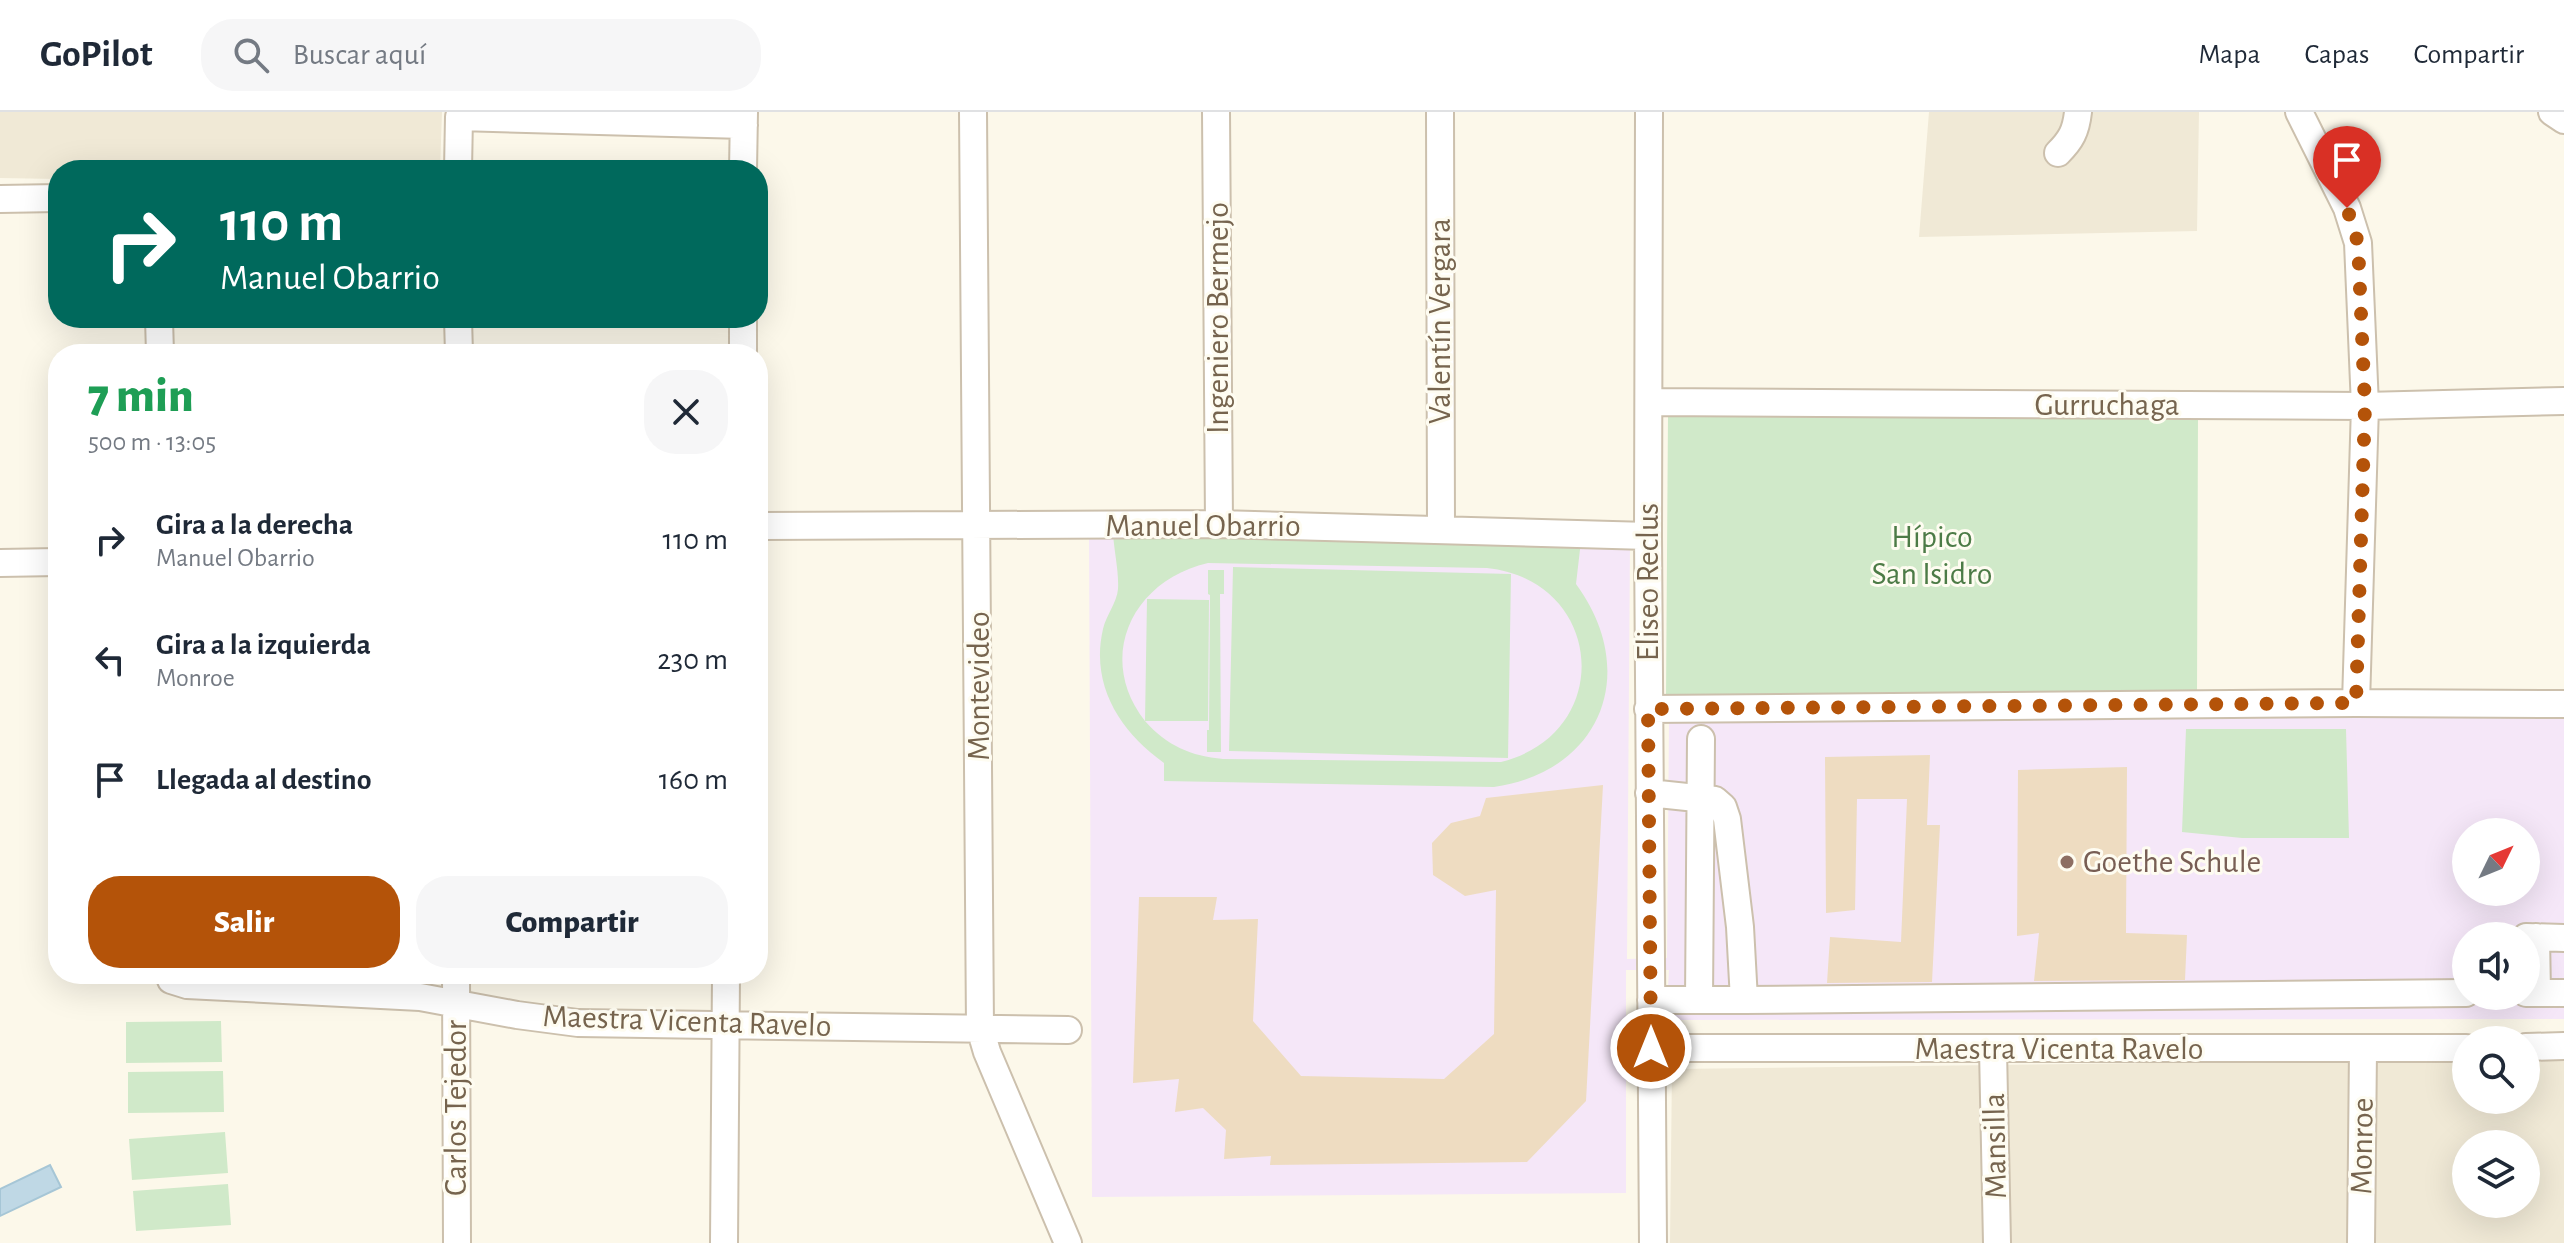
<!DOCTYPE html>
<html lang="es">
<head>
<meta charset="utf-8">
<style>
  :root { --surface:#fff; --page:#f6f6f7; --text:#1f2937; --muted:#747a83; --line:#e0e1e3; --accent:#b45309 }
  body { margin:0; font-family:"Alegreya Sans",sans-serif; background:var(--page); color:var(--text); height:100vh; display:flex; flex-direction:column; font-size:30px; white-space:nowrap }
  * { box-sizing:border-box; margin:0 }
  p { font-size:26px; color:var(--muted) }
  .icon { flex:none; width:44px; height:44px; fill:none; stroke:currentColor; stroke-width:2; stroke-linecap:round; stroke-linejoin:round }
  .map { position:relative; flex:1; overflow:hidden }
  .panel { position:absolute; left:48px; top:232px; width:720px; height:640px; display:flex; flex-direction:column; background:var(--surface); border-radius:32px; box-shadow:0 8px 32px #0002 }
  .panel>* { flex:none }
  .top-card { position:absolute; left:48px; top:48px; width:720px; height:168px; border-radius:32px; box-shadow:0 8px 32px #0002; background:#00695c; color:#fff; overflow:hidden }
  .needle { width:52px; rotate:47deg }
  .fabs { position:absolute; left:2452px; top:706px; display:grid; gap:16px }
  .fabs a { display:grid; place-items:center; width:88px; height:88px; border-radius:50%; background:var(--surface); box-shadow:0 8px 32px #0002; font-size:40px }
  .pin { position:absolute; display:grid; place-items:center; width:68px; height:68px; color:#fff; margin:-82px -34px; border-radius:50% 50% 50% 0; rotate:-45deg; box-shadow:0 0 8px #0007 }
  .pin .icon { rotate:45deg }
  .me { position:absolute; width:88px; margin:-44px; rotate:0deg; stroke-linejoin:round; filter:drop-shadow(0 0 6px #0008) }
  .turn { display:flex; align-items:center; gap:28px; height:168px; padding:0 40px; font-size:36px }
  .turn .icon { width:104px; height:104px; stroke-width:2.5 }
  .turn b { display:block; font-size:56px; line-height:68px }
  .round { display:grid; place-items:center; flex:none; width:84px; height:84px; border-radius:32px; background:var(--page) }
  .headline { display:flex; align-items:center; justify-content:space-between; height:136px; padding:0 40px }
  h1 { font-size:48px; font-weight:800; line-height:60px; color:#1e9e55 }
  .action { display:flex; gap:16px; margin-top:auto; padding:16px 40px }
  .action a { flex:1; height:92px; border-radius:32px; background:var(--accent); color:#fff; font-size:32px; font-weight:800; line-height:92px; text-align:center }
  .action a+a { background:var(--page); color:var(--text) }
  ul { padding:0; list-style:none }
  li { display:flex; align-items:center; gap:24px; height:120px; padding:0 40px }
  li div { flex:1 }
  li b { display:block; font-size:30px }
  li em { font-style:normal }
  header { display:flex; align-items:center; gap:48px; box-sizing:border-box; height:112px; padding:0 40px; background:var(--surface); border-bottom:2px solid var(--line) }
  header strong { font-size:38px }
  nav { display:flex; gap:44px; margin-inline-start:auto; font-size:28px }
  .search { width:560px; height:72px; background:var(--page); display:flex; align-items:center; gap:20px; box-sizing:border-box; padding:0 28px; border-radius:32px; color:var(--muted); font-size:30px }
  .map>svg:first-child { display:block }
  .residential { fill:#f0e9d6; fill-rule:evenodd }
  .education { fill:#f5e7f8; fill-rule:evenodd }
  .green { fill:#d0e9c9; fill-rule:evenodd }
  .water { fill:#bfd8e5; stroke:#a6c6d6; stroke-width:2 }
  .building { fill:#eedcc1 }
  .lines { fill:none; stroke-linecap:round; stroke-linejoin:round }
  .minor-casing { stroke:#ccc0ad; stroke-width:30 }
  .minor { stroke:#fff; stroke-width:26 }
  .route { stroke:#b45309; stroke-width:14; stroke-dasharray:0 25.2 }
  .education-dot { fill:#8d6e63; stroke:#fefcf1; stroke-width:3 }
  .labels { text-anchor:middle; dominant-baseline:central; stroke-width:6; stroke-linejoin:round; paint-order:stroke }
  .street-label { font-size:32px; fill:#76644e; stroke:#fefcf1 }
  .park-label { font-size:32px; fill:#4c7b46; stroke:#fefcf1 }
  .education-label { font-size:32px; fill:#785e54; stroke:#fefcf1; text-anchor:start }
</style>
</head>
<body>
<header>
<strong>GoPilot</strong>
<div class="search"><svg class="icon" aria-label="search" viewBox="0 0 24 24"><circle cx="10" cy="10" r="6"/><path d="M15 15l6 6"/></svg>Buscar aquí</div>
<nav><a>Mapa</a><a>Capas</a><a>Compartir</a></nav>
</header>
<div class="map">
<svg width="2564" height="1131" viewBox="0 0 2564 1131">
  <rect width="100%" height="100%" fill="#fcf8ea"/>
  <path class="residential" d="M0 0H442L440 58H58V67L0 66Z
    M1929 0H2199L2197 119 1919 125Z
    M2564 946V1131H1670L1672 957 2466 947V988H2526V947ZM2466 1032H2526V1092H2466Z"/>
  <path class="education" d="M1089 420 1630 430 1627 847 1667 846 1669 609 2564 604V907L1666 908 1669 858H1626V1081L1092 1085ZM2466 720H2526V780H2466ZM2466 824H2526V884H2466Z"/>
  <path class="green" d="M1668 303 2198 305 2197 583 1666 585Z
    M1113 421 1581 429 1576 472C1640 559 1603 659 1494 675L1164 669V651C1120 620 1090 573 1103 517 1106 504 1117 490 1118 477 1119 459 1114 439 1113 421ZM1208 451 1487 456C1605 469 1616 621 1501 650L1223 647C1191 644 1167 634 1145 609H1208L1209 488 1147 487 1145 609C1095 545 1133 468 1208 451Z
    M1233 455 1511 462 1508 646 1229 639Z
    M1208 458H1224V482H1220L1221 640H1207V618H1209L1210 483 1208 482Z
    M2186 617H2346L2349 726H2242L2182 720Z
    M221 909 222 950 126 951V910Z
    M223 959 224 1000 128 1001V960Z
    M225 1020 228 1061 132 1068 129 1027Z
    M228 1072 231 1113 136 1119 133 1079Z"/>
  <path class="water" d="M50 1053 61 1075 0 1104V1077Z"/>
  <path class="building" d="M1930 643 1927 713H1940L1932 870 1827 871 1830 825 1901 830 1907 687H1857L1855 798 1826 801 1825 645Z
    M2127 655 2126 821 2187 823 2185 868 2034 869 2039 821 2017 824 2018 658Z
    M1603 673 1586 989 1527 1050 1270 1053 1271 1044 1224 1047 1226 1018 1203 996 1175 1000 1179 967 1133 971 1139 785H1217L1213 808 1258 807 1253 909 1301 964 1444 967 1494 922 1496 778 1465 784 1433 763 1432 731 1451 711 1480 704 1486 686Z"/>
  <g class="lines">
    <g class="minor-casing">
      <path id="minor" d="M973 0 980 916 987 940 1068 1131
        M1216 0 1219 412
        M1440 0 1441 418
        M1649 0 1648 424 1653 1131
        M2299 0 2347 96 2358 131 2365 294 2356 591
        M2552 0 2564 8
        M2058 41C2071 28 2076 19 2078 0
        M458 58 459 5 744 13
        M743 58 744 0
        M0 87 58 86
        M159 206 160 242
        M458 206 459 242
        M743 242V206
        M1649 290 2365 294 2564 289
        M758 414 1219 412 1648 424
        M0 451 58 450
        M1648 597 2356 591 2564 592
        M1649 681 1715 688 1723 695 1727 707 1740 815 1744 888 2466 881
        M2526 825 2564 826
        M2536 825 2537 881
        M169 862 171 868 187 873 420 885 517 903 578 911 1068 918
        M456 862 457 1131
        M2526 881H2564
        M1651 888H1744
        M1699 888 1701 627
        M2526 935 2564 934
        M1651 936H2466
        M1993 937 1997 1131
        M724 1131 726 862
        M2361 1131 2363 938"/>
    </g>
    <use href="#minor" class="minor"/>
  </g>
  <g class="lines">
    <path class="route" d="M1651 936 1648 597 2356 591 2365 294 2358 131 2347 96"/>
  </g>
  <circle class="education-dot" cx="2067" cy="750" r="8"/>
  <g class="labels">
    <g class="street-label">
      <text transform="translate(1218 206) rotate(-90)">Ingeniero Bermejo</text>
      <text transform="translate(1440 209) rotate(-90)">Valentín Vergara</text>
      <text x="2107" y="293">Gurruchaga</text>
      <text x="1203" y="414">Manuel Obarrio</text>
      <text transform="translate(1648 470) rotate(-90)">Eliseo Reclus</text>
      <text transform="translate(979 574) rotate(-90)">Montevideo</text>
      <text transform="translate(687 909) rotate(2)">Maestra Vicenta Ravelo</text>
      <text x="2059" y="937">Maestra Vicenta Ravelo</text>
      <text transform="translate(456 996) rotate(-90)">Carlos Tejedor</text>
      <text transform="translate(1995 1034) rotate(-91)">Mansilla</text>
      <text transform="translate(2362 1034) rotate(-89)">Monroe</text>
    </g>
    <g class="park-label">
      <text x="1932" y="425">Hípico<tspan x="1932" dy="37">San Isidro</tspan></text>
    </g>
    <g class="education-label">
      <text x="2083" y="750">Goethe Schule</text>
    </g>
  </g>
</svg>
<div class="fabs">
<a><svg class="needle" viewBox="-14 -14 28 28"><path d="M0-13l5 13h-10z" fill="#e53935"/><path d="M0 13l5-13h-10z" fill="#747a83"/></svg></a>
<a><svg class="icon" aria-label="sound" viewBox="0 0 24 24"><path d="M4 9h4l5-4v14l-5-4H4zM17 9q2 3 0 6"/></svg></a>
<a><svg class="icon" aria-label="search" viewBox="0 0 24 24"><circle cx="10" cy="10" r="6"/><path d="M15 15l6 6"/></svg></a>
<a><svg class="icon" aria-label="layers" viewBox="0 0 24 24"><path d="M12 4l9 5-9 5-9-5zM3 14l9 5 9-5"/></svg></a>
</div>
<div class="pin" style="left:2347px;top:96px;background:#d93025"><svg class="icon" aria-label="arrive" viewBox="0 0 24 24"><path d="M6 21V4h12l-3 4 3 4H6"/></svg></div>
<svg class="me" style="left:1651px;top:936px" viewBox="-20 -20 40 40"><circle r="17" fill="#b45309" stroke="#fff" stroke-width="3"/><path d="M0-11L8 9 0 5-8 9z" fill="#fff"/></svg>
<div class="top-card">
<div class="turn"><svg class="icon" aria-label="right" viewBox="0 0 24 24"><path d="M7 20v-9h11M14 6l5 5-5 5"/></svg><div><b>110 m</b>Manuel Obarrio</div></div>
</div>
<section class="panel">
<div class="headline"><div><h1>7 min</h1><p>500 m · 13:05</p></div><a class="round"><svg class="icon" aria-label="close" viewBox="0 0 24 24"><path d="M6 6l12 12M18 6L6 18"/></svg></a></div>
<ul>
<li><svg class="icon" aria-label="right" viewBox="0 0 24 24"><path d="M7 20v-9h11M14 6l5 5-5 5"/></svg><div><b>Gira a la derecha</b><p>Manuel Obarrio</p></div><em>110 m</em></li>
<li><svg class="icon" aria-label="left" viewBox="0 0 24 24"><path d="M17 20v-9H6M10 6l-5 5 5 5"/></svg><div><b>Gira a la izquierda</b><p>Monroe</p></div><em>230 m</em></li>
<li><svg class="icon" aria-label="arrive" viewBox="0 0 24 24"><path d="M6 21V4h12l-3 4 3 4H6"/></svg><div><b>Llegada al destino</b></div><em>160 m</em></li>
</ul>
<div class="action"><a>Salir</a><a>Compartir</a></div>
</section>
</div>
</body>
</html>
